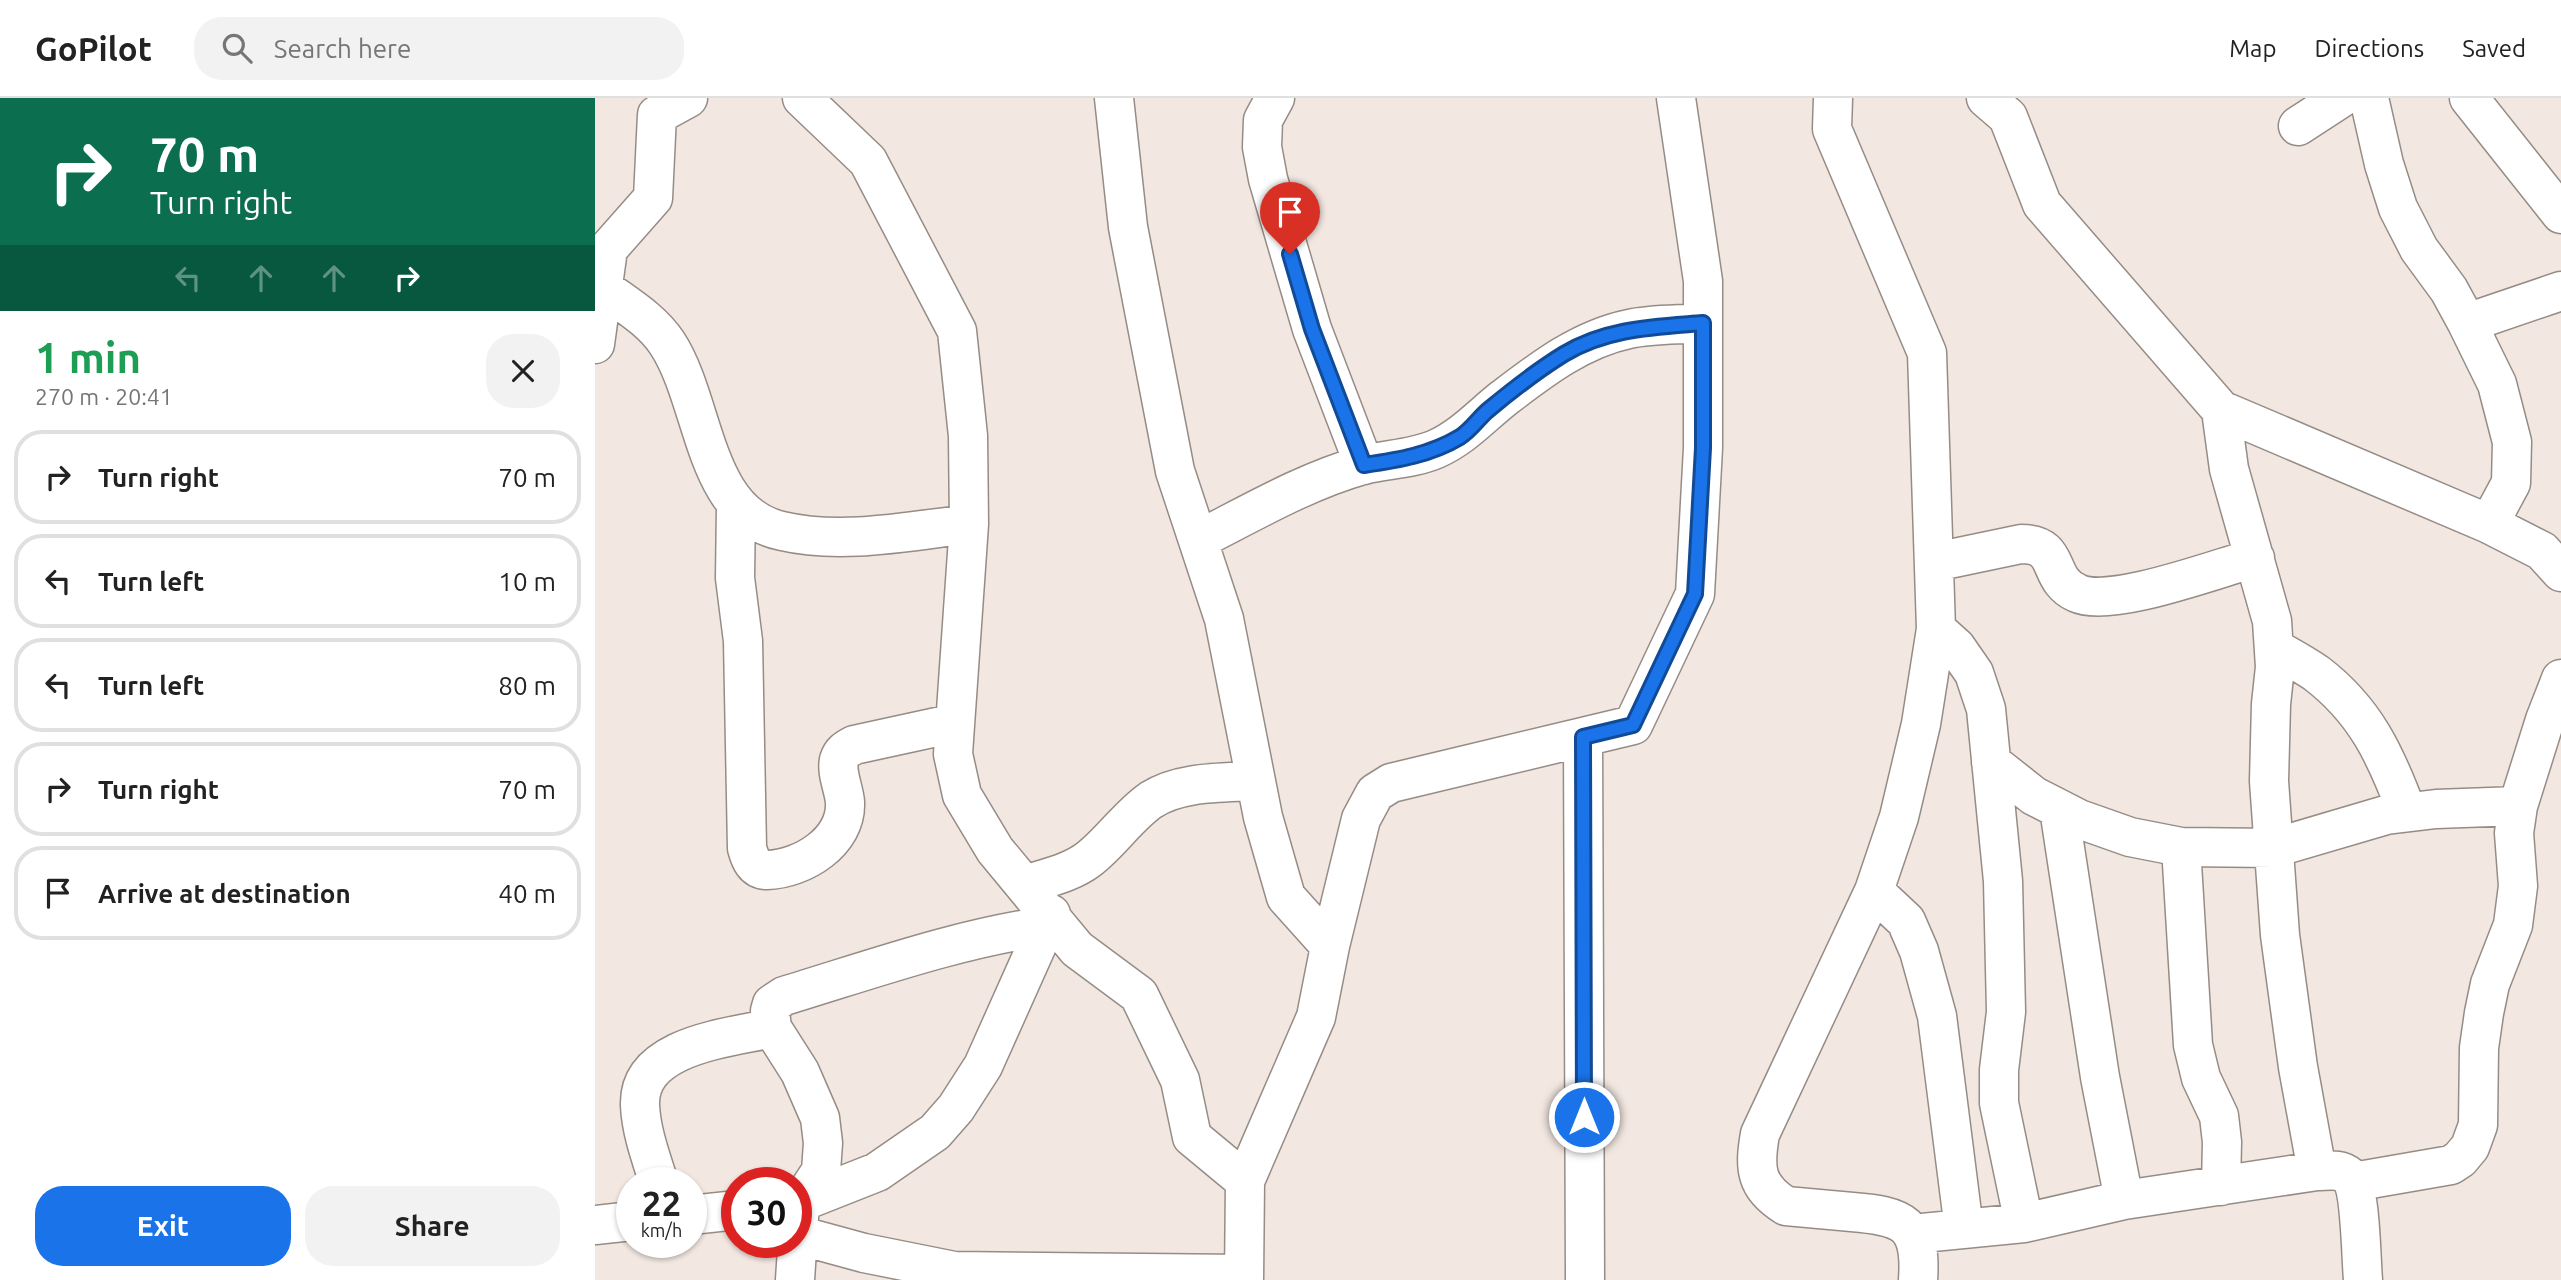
<!DOCTYPE html>
<html lang="en">
<head>
<meta charset="utf-8">
<style>
  :root { --surface:#fff; --page:#f2f2f2; --text:#222; --muted:#767676; --line:#e0e0e0; --accent:#1a73e8 }
  body { margin:0; font-family:Ubuntu,sans-serif; background:var(--page); color:var(--text); height:100vh; display:flex; flex-direction:column; font-size:26px; white-space:nowrap }
  * { box-sizing:border-box; margin:0 }
  p { font-size:23px; color:var(--muted) }
  .icon { flex:none; width:38px; height:38px; fill:none; stroke:currentColor; stroke-width:2; stroke-linecap:round; stroke-linejoin:round }
  .map { position:relative; flex:1; overflow:hidden }
  .side { display:flex; flex-direction:column; background:var(--surface); width:595px }
  .side>* { flex:none }
  .top-card { background:#0b6e4f; color:#fff; overflow:hidden }
  .speed { position:absolute; left:21px; top:1069px; display:flex; gap:14px; font-size:35px; font-weight:700; text-align:center }
  .speed>* { display:grid; place-content:center; width:91px; height:91px; border-radius:50%; background:var(--surface); box-shadow:0 2px 5px #0004; line-height:1 }
  .speed small { font-size:18px; font-weight:400 }
  .speed .limit { border:10px solid #d22; background:#fff; color:#111 }
  .pin { position:absolute; display:grid; place-items:center; width:60px; height:60px; color:#fff; margin:-72px -30px; border-radius:50% 50% 50% 0; rotate:-45deg; box-shadow:0 0 7px #0007 }
  .pin .icon { rotate:45deg }
  .me { position:absolute; width:77px; margin:-38px; rotate:0deg; stroke-linejoin:round; filter:drop-shadow(0 0 5px #0008) }
  .turn { display:flex; align-items:center; gap:24px; height:147px; padding:0 35px; font-size:32px }
  .turn .icon { width:91px; height:91px; stroke-width:2.5 }
  .turn b { display:block; font-size:49px; line-height:60px }
  .lanes { display:flex; align-items:center; height:66px; padding:0 35px; background:#0003; justify-content:center; gap:35px; direction:ltr }
  .lanes .off { opacity:.35 }
  .round { display:grid; place-items:center; flex:none; width:74px; height:74px; border-radius:28px; background:var(--page) }
  .overview { display:flex; align-items:center; justify-content:space-between; height:119px; padding:0 35px }
  h1 { font-size:42px; font-weight:600; line-height:52px; color:#1e9e55 }
  .action { display:flex; gap:14px; margin-top:auto; padding:14px 35px }
  .action a { flex:1; height:80px; border-radius:28px; background:var(--accent); color:#fff; font-size:28px; font-weight:600; line-height:80px; text-align:center }
  .action a+a { background:var(--page); color:var(--text) }
  ul { padding:0; list-style:none }
  li { display:flex; align-items:center; gap:21px; height:94px; margin:0 14px 10px; padding:0 21px; border:4px solid var(--line); border-radius:28px }
  li div { flex:1 }
  li b { display:block; font-size:26px }
  li em { font-style:normal }
  header { display:flex; align-items:center; gap:42px; box-sizing:border-box; height:98px; padding:0 35px; background:var(--surface); border-bottom:2px solid var(--line) }
  header strong { font-size:33px }
  nav { display:flex; gap:38px; margin-inline-start:auto; font-size:24px }
  .search { width:490px; height:63px; background:var(--page); display:flex; align-items:center; gap:18px; box-sizing:border-box; padding:0 24px; border-radius:28px; color:var(--muted); font-size:26px }
  main { display:flex; flex:1; min-height:0 }
  .map>svg:first-child { display:block }
  .lines { fill:none; stroke-linecap:round; stroke-linejoin:round }
  .minor-casing { stroke:#968c86; stroke-width:41 }
  .minor { stroke:#fff; stroke-width:38 }
  .route-casing { stroke:#114b97; stroke-width:18 }
  .route { stroke:#1a73e8; stroke-width:12 }
</style>
</head>
<body>
<header>
<strong>GoPilot</strong>
<div class="search"><svg class="icon" aria-label="search" viewBox="0 0 24 24"><circle cx="10" cy="10" r="6"/><path d="M15 15l6 6"/></svg>Search here</div>
<nav><a>Map</a><a>Directions</a><a>Saved</a></nav>
</header>
<main>
<section class="side">
<div class="top-card">
<div class="turn"><svg class="icon" aria-label="right" viewBox="0 0 24 24"><path d="M7 20v-9h11M14 6l5 5-5 5"/></svg><div><b>70 m</b>Turn right</div></div>
<div class="lanes"><svg class="icon off" aria-label="left" viewBox="0 0 24 24"><path d="M17 20v-9H6M10 6l-5 5 5 5"/></svg><svg class="icon off" aria-label="ahead" viewBox="0 0 24 24"><path d="M12 20V5M6 11l6-6 6 6"/></svg><svg class="icon off" aria-label="ahead" viewBox="0 0 24 24"><path d="M12 20V5M6 11l6-6 6 6"/></svg><svg class="icon" aria-label="right" viewBox="0 0 24 24"><path d="M7 20v-9h11M14 6l5 5-5 5"/></svg></div>
</div>
<div class="overview"><div><h1>1 min</h1><p>270 m · 20:41</p></div><a class="round"><svg class="icon" aria-label="close" viewBox="0 0 24 24"><path d="M6 6l12 12M18 6L6 18"/></svg></a></div>
<ul>
<li><svg class="icon" aria-label="right" viewBox="0 0 24 24"><path d="M7 20v-9h11M14 6l5 5-5 5"/></svg><div><b>Turn right</b></div><em>70 m</em></li>
<li><svg class="icon" aria-label="left" viewBox="0 0 24 24"><path d="M17 20v-9H6M10 6l-5 5 5 5"/></svg><div><b>Turn left</b></div><em>10 m</em></li>
<li><svg class="icon" aria-label="left" viewBox="0 0 24 24"><path d="M17 20v-9H6M10 6l-5 5 5 5"/></svg><div><b>Turn left</b></div><em>80 m</em></li>
<li><svg class="icon" aria-label="right" viewBox="0 0 24 24"><path d="M7 20v-9h11M14 6l5 5-5 5"/></svg><div><b>Turn right</b></div><em>70 m</em></li>
<li><svg class="icon" aria-label="arrive" viewBox="0 0 24 24"><path d="M6 21V4h12l-3 4 3 4H6"/></svg><div><b>Arrive at destination</b></div><em>40 m</em></li>
</ul>
<div class="action"><a>Exit</a><a>Share</a></div>
</section>
<div class="map">
<svg width="1966" height="1182" viewBox="0 0 1966 1182">
  <rect width="100%" height="100%" fill="#f2e7e1"/>
  <g class="lines">
    <g class="minor-casing">
      <path id="minor" d="M207 0 273 63 362 233 373 338 374 426 358 656 367 697 400 752 482 851 544 897 585 982 597 1039 650 1083 649 1182
        M519 0 533 129 580 373 629 521 668 719 691 799 735 848 721 919 650 1083
        M680 0 668 22 667 49 673 81 717 231 769 367
        M1238 0 1237 31 1332 255 1341 531 1326 626 1304 719 1279 793 1165 1036C1159 1070 1160 1089 1191 1108 1213 1110 1235 1112 1257 1114 1308 1118 1327 1125 1323 1182
        M1391 0 1413 19 1447 106 1626 312 1894 426 1947 453 1966 474
        M1774 0 1789 66 1803 110 1824 151 1854 192 1872 225 1902 286 1917 344 1916 385 1894 426
        M1874 0 1966 116
        M1703 28 1746 0
        M8 190C31 207 57 222 72 245 111 304 107 416 187 433 247 447 314 433 374 426
        M1872 225 1966 193
        M0 246 13 151 58 100 62 17 93 0
        M1626 312 1634 371 1677 523 1680 569 1676 606 1674 683 1685 837 1703 969 1722 1073
        M141 408 140 480 148 543 152 750C155 761 159 772 172 772 207 771 252 744 250 704 249 691 241 675 244 662 247 653 252 651 259 647L360 625
        M603 442C656 415 711 383 768 367 793 361 818 361 841 351 868 339 886 318 909 300 947 271 986 241 1034 231 1057 226 1084 227 1108 225
        M1340 464 1426 446C1468 446 1450 481 1482 495 1515 511 1623 470 1660 460
        M1341 531 1361 549 1379 575 1391 611 1408 783 1411 914 1404 972V1005L1429 1125
        M1679 550C1693 558 1708 566 1721 575 1771 613 1791 658 1812 714
        M1396 664 1439 698 1484 721 1535 739 1586 749 1679 750 1791 717 1841 711 1923 708
        M1464 711 1505 979 1529 1102
        M1586 749 1598 947 1606 980 1624 1018 1627 1044 1626 1088
        M430 787C451 780 476 775 494 761 516 744 533 718 556 702 585 683 627 685 660 683
        M1279 793 1311 823 1324 853 1342 918 1369 1131
        M735 848 766 721 780 695 796 685 988 639
        M1758 1084 1856 1067 1865 1061 1875 1049 1883 1027 1884 950 1889 915 1895 886 1918 827 1923 788 1919 735 1923 708 1950 622 1966 581
        M64 1085C56 1060 46 1033 45 1007 43 947 134 940 177 930
        M201 1106 282 1074 340 1034 361 1010 388 968 456 816
        M96 1117 142 1112
        M0 1127 37 1123
        M1317 1136 1429 1125 1529 1102 1722 1073C1733 1073 1745 1070 1754 1078 1766 1091 1766 1161 1768 1182
        M203 1137 269 1155 359 1173 649 1176
        M200 1182 205 1105 226 1073 228 1045 225 1020 205 974 177 930 175 913 177 906 189 898C275 872 361 841 451 828
        M990 1182 988 639 1038 627 1100 496 1108 350V183L1081 0"/>
    </g>
    <use href="#minor" class="minor"/>
  </g>
  <g class="lines">
    <g class="route-casing">
      <path id="route" d="M695 156 717 231 769 367C803 362 835 357 865 339 876 332 883 321 892 313 916 293 943 272 969 256 1012 230 1060 229 1108 225V350L1100 496 1038 627 988 639 989 1019"/>
    </g>
    <use href="#route" class="route"/>
  </g>
</svg>
<div class="speed"><div>22<small>km/h</small></div><div class="limit">30</div></div>
<div class="pin" style="left:695px;top:156px;background:#d93025"><svg class="icon" aria-label="arrive" viewBox="0 0 24 24"><path d="M6 21V4h12l-3 4 3 4H6"/></svg></div>
<svg class="me" style="left:989px;top:1019px" viewBox="-20 -20 40 40"><circle r="17" fill="#1a73e8" stroke="#fff" stroke-width="3"/><path d="M0-11L8 9 0 5-8 9z" fill="#fff"/></svg>
</div>
</main>
</body>
</html>
